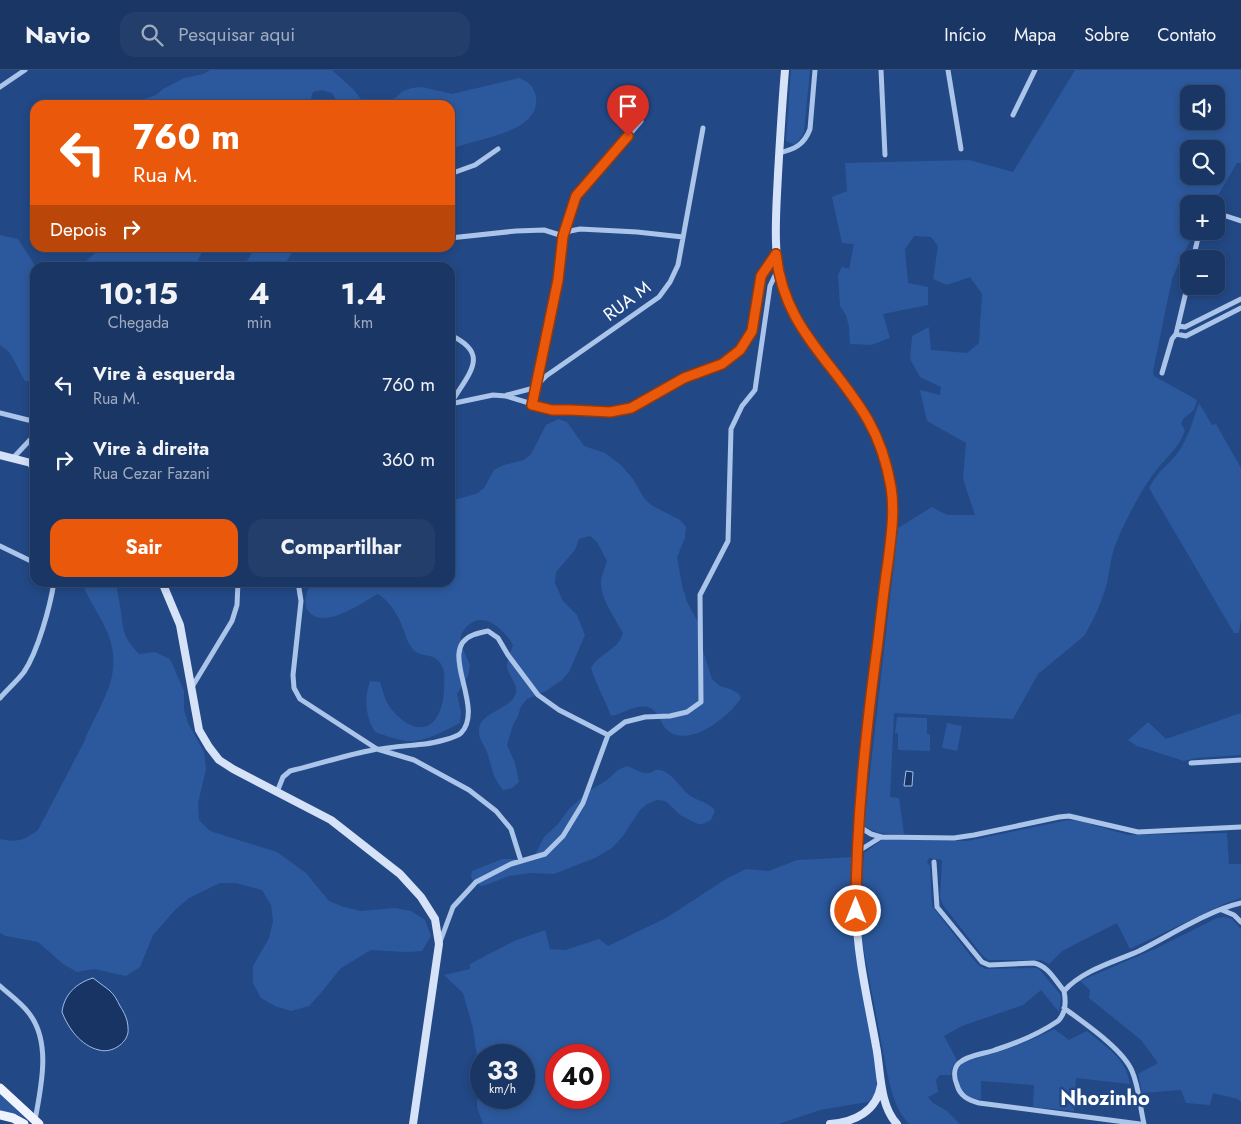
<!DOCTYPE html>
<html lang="pt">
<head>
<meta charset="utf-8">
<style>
  :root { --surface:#1a3664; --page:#233e6a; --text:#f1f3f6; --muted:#9fabbf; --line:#385078; --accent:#ea580c }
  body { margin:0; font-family:Jost,sans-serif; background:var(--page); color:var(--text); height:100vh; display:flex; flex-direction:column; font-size:19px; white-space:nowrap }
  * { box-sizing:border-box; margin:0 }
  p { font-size:16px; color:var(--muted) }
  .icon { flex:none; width:28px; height:28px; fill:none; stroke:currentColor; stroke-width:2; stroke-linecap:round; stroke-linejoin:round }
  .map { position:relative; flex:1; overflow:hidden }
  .panel { position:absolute; left:30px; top:192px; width:425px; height:325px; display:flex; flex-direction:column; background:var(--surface); border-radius:15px; box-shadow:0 2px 8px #0003,0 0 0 1px var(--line) }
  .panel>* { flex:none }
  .hud { position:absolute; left:30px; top:30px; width:425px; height:152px; border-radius:15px; box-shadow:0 2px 8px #0003,0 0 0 1px var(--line); background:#ea580c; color:#fff; overflow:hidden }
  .controls { position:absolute; left:1180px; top:15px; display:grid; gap:10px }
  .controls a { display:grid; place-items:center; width:45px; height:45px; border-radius:10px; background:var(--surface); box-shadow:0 2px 8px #0003,0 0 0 1px var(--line); font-size:25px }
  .speed { position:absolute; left:470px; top:974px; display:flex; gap:10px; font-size:25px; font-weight:700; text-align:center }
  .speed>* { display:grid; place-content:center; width:65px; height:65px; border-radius:50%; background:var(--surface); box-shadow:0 2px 8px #0003,0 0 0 1px var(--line); line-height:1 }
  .speed small { font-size:12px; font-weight:400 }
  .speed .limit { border:8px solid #d22; background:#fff; color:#111 }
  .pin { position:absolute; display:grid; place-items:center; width:42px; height:42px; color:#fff; margin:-51px -21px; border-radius:50% 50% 50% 0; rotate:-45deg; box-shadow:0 0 5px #0007 }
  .pin .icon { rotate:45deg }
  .me { position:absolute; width:55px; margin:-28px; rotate:0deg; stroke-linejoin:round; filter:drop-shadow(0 0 4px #0008) }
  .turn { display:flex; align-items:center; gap:18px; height:105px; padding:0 20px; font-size:22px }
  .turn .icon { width:65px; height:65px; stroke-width:2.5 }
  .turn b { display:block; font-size:35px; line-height:42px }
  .then { display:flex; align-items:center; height:48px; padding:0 20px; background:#0003; gap:10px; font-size:19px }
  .eta { display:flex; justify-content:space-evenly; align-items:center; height:85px; text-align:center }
  .eta b { font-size:30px; font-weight:700; line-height:35px }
  .primary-button { display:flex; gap:10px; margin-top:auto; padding:10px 20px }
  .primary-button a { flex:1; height:58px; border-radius:15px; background:var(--accent); color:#fff; font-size:20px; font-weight:700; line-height:58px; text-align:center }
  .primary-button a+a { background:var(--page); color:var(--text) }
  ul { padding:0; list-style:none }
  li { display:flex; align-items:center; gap:15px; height:75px; padding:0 20px }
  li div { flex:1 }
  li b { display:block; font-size:19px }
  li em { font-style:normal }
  header { display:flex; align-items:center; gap:30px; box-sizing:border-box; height:70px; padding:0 25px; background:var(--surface); border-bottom:1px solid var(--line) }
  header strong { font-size:24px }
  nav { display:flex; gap:28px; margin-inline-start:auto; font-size:18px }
  .search { width:350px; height:45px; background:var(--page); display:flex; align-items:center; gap:12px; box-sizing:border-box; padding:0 18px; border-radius:15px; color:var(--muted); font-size:19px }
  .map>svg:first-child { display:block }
  .green { fill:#2c599d; fill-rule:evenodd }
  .water { fill:#173465; stroke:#9fbeea }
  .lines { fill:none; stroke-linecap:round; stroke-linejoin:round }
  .street { stroke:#abc4e9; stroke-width:5 }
  .secondary { stroke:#d5e2f7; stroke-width:8 }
  .primary { stroke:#eef3fe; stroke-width:9 }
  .route-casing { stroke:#983908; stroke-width:12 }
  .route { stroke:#ea580c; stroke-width:9 }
  .labels { text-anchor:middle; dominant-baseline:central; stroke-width:5; stroke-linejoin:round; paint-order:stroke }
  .street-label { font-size:18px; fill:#fff; stroke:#224885 }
  .quarter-label { font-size:20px; font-weight:bold; fill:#fff; stroke:#224885 }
</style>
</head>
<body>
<header>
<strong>Navio</strong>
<div class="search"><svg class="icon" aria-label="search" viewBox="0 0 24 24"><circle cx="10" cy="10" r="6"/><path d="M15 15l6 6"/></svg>Pesquisar aqui</div>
<nav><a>Início</a><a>Mapa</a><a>Sobre</a><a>Contato</a></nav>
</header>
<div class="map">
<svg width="1241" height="1054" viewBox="0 0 1241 1054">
  <rect width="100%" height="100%" fill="#224885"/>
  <path class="green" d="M210 0H332L353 19 365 34 372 35H339L332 23 322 20 313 22 309 35H270L259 31 249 32V35H126L156 25 163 19 184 8 203 4Z
    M791 0H810L804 62 800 69 795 75 786 71Z
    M1075 0H1241V93H1237L1213 134H1189V161H1196L1183 184 1172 209 1153 301 1154 306 1197 330 1194 340 1183 349 1181 354 1185 360C1179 379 1165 388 1154 403 1140 422 1117 465 1112 486 1110 495 1109 504 1107 513 1102 531 1094 550 1084 566L1038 604 1013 649 894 643 890 727 899 728 904 764C889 764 875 765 864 755L898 458 932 437 947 445H975L963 409 966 373 927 351 920 320 940 325 941 317 920 307 910 289 912 266 929 257 931 280 967 283 979 273 982 224 970 207 947 215 933 209 938 176 931 167 914 166 905 179 908 213 928 217V235L883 244 890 268 871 275 850 274 849 257 846 245 840 236 838 205 842 197 849 199 854 174 842 173 832 127 847 121 845 93 969 90 1013 102ZM1189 24H1216V51H1189ZM1189 79H1216V106H1189Z
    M519 8C529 12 534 16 536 27 541 65 472 68 450 80V35H379L395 28 403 21 412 18 422 17 452 24Z
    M0 165 18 169 36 197 35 312 25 311 10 283 0 275Z
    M101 178H204L197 192 198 197H79Z
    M255 178H295L283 197H243Z
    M1199 333 1212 355 1216 354 1241 398V549L1239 563H1234L1149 418C1158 401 1166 397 1177 384 1188 369 1193 350 1199 333Z
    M558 349 567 352 584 376 605 383 621 395 633 409 644 428 651 435 680 450 686 457 685 468 677 487 682 515 687 532 703 561V581L712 609 720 616 730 619 739 624 741 628C729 647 689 679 667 660 660 653 658 640 648 637 635 634 623 644 611 646 605 629 596 615 591 598 601 581 618 581 623 563 615 548 600 528 601 511 602 504 605 497 607 491L597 472 590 466 579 469 575 480 556 502 555 513 563 531 577 545 585 565 569 602 562 610 546 621 527 629 521 636 518 646 513 655 507 675 515 693 519 712 512 718 503 720C492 707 492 697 487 682 485 677 482 673 480 668 472 641 511 642 516 623 518 612 506 604 507 594 508 588 511 581 513 575 506 562 486 541 470 554 466 557 462 562 461 566 459 576 468 587 470 596L468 606 457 624 461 642 460 653C444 661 424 673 405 671 395 669 384 665 375 662 365 645 364 630 370 611L380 612C383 621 385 632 392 640 419 671 442 658 444 620 444 610 446 602 441 594 433 581 420 589 412 578 408 573 406 567 404 561 399 547 391 532 378 524 363 532 327 558 311 544 303 537 305 528 308 519L320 513 450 512V431L476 424 484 418 494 400 504 395 524 390 531 384 546 355Z
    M116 512C117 521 119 528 120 536 124 560 121 565 139 584L155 582 170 589 184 621V639L188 653 204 682 206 699 198 733 199 750 210 761 277 782 306 803 329 831 344 837 361 841 395 838 411 841 425 850 431 866 422 881 405 882 371 880 341 898 320 924 309 936 291 941 275 936 261 928 253 913V896L269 868 273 851 271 835 262 820 236 813H220L189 828 175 840 153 865 140 897 126 906 94 899 77 902 63 894 38 872 6 866 0 863V769C17 773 25 770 38 760L84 672C98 635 125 607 108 564 101 546 89 531 82 513Z
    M1241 643V685L1196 688 1184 691 1137 676 1128 670 1148 652 1166 669Z
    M897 647 927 648V664H930V681L898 680V663H895Z
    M947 653 962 656 957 681 942 678Z
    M627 696C637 699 646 708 655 700 671 698 680 720 692 727 701 732 710 733 715 741L711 750 703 754H698L680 745 669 734 665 731 657 730 647 734 640 740 623 766 612 778 595 788 554 804 531 803 509 806 486 815 481 816 473 811 471 806 472 801 502 789H519L533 786 536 783 544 767 558 754 569 739 589 721 607 710 618 700Z
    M1068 750 1080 751 1128 765 1227 763 1229 794H1241V828L1226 833 1130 879 1117 853 1062 881 1049 894 1041 890H988L982 885 943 835 940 828 942 790 929 788 927 792 930 796 932 836 973 889 979 896 986 899 1037 898 1040 900 1060 924 1061 927 1059 942 1041 920 1023 935 962 956 944 966 957 990 952 998 951 1005H940L936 1010 938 1022 928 1027 933 1033 947 1041 960 1054H909C897 1041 892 1025 888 1007L861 866 860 840 864 783 883 769 967 771Z
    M853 787 851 833 852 859 876 995 877 1023 873 1031 820 1040 779 1054H483L477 1037 478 994 473 958 463 923 444 905 470 899V894L514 871 545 860 550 879 565 880 599 869 608 876 666 848 726 809 746 799 769 801 797 790ZM481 985H524V1028H481ZM556 985H599V1028H556Z
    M1224 847 1232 849 1241 859V1032L1238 1029 1213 1023 1210 1035 1186 1033 1181 1020 1142 1023 1138 1004 1158 993 1141 970 1089 928 1090 920 1080 911 1157 878 1217 848Z
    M1054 959 1069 970 1087 961C1106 977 1126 988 1130 1014L1076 1008 1074 1041 1033 1037 1034 1015 981 1011V1029C975 1029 969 1029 965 1025 955 1016 954 1000 964 992 996 983 1025 974 1054 959Z
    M0 1024 26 1049 16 1044 0 1041Z"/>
  <path class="water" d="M906 701 913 702 912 716H904Z
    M93 908C98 912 104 916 109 920 114 924 117 930 120 936 124 942 128 950 128 958 130 972 112 984 99 980 81 976 68 958 62 942 64 925 76 913 93 908Z"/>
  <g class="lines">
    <path class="street" d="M881 0 885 85
      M948 0 961 79
      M0 17 25 0
      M1013 45 1035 0
      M779 83C795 79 804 75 810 59L815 0
      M450 104 475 95 498 79
      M1216 150 1226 146 1241 151
      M450 168 516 161 544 160 563 166 570 161 580 159 637 162 683 167
      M1193 189 1198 168 1203 161
      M1178 256 1185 257 1241 229
      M1176 264 1186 266 1241 238
      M450 265C492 284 468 304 451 333
      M1162 303 1172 269 1176 264 1189 209
      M507 325 534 318C544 283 551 248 557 212 563 183 562 152 577 125L641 51
      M450 334 493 325 506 326 552 340 610 342 631 338 684 308 722 294 740 280 752 261 761 206 776 184
      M532 335 534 318 546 306 659 227 670 212 678 195 703 58
      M0 343 28 350H35
      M13 388 30 370 35 367
      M29 393 35 403
      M0 476 35 493
      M298 512 301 531 293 605 294 618 300 629 377 679 414 690 469 720 496 741 511 759 521 791
      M192 617 232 551 237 535 238 512
      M0 628C8 619 17 611 24 602 38 581 50 537 54 512
      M1191 693 1241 690
      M277 722 283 707 290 701C316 695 342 686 368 681 387 677 406 676 425 674 433 673 456 668 461 663 486 637 436 579 473 565 478 563 483 562 488 561L498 568 508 585 538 625 559 640 608 665
      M858 756 871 764 881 767 954 768 974 765 1059 747 1069 746 1138 762 1241 757
      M857 782 881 767
      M934 792 937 837 982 892 989 895 1034 893C1048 896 1055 910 1064 921
      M1222 840 1234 845 1241 852
      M440 872 453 837 476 812 511 794 545 784 563 766 583 733 608 665 625 652 645 647 670 646 687 642 701 632 700 525 728 471 731 359 742 336 755 320 770 216 778 199
      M0 916C10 925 20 932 28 942 52 971 41 1017 35 1050
      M1064 921C1066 931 1066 943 1058 951 1039 964 1017 973 995 980 984 984 968 985 959 993 953 999 954 1008 957 1015 960 1026 968 1030 979 1033L1140 1054
      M1064 921C1083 900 1114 892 1139 881 1171 865 1207 841 1241 833
      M1064 938C1084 953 1123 979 1132 1001 1139 1017 1140 1037 1144 1054"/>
    <path class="secondary" d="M785 0C782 35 780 69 778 104 776 148 771 192 788 234 797 257 813 275 827 294 866 345 895 384 893 452 891 488 883 530 878 566 873 608 869 650 864 692 859 741 855 791 856 840 857 886 868 931 876 976 881 1000 879 1035 897 1054
      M0 385 35 394
      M162 512 180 555 199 660 209 677 219 690 233 699 331 750 400 804 421 827 435 849 439 874 413 1054
      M830 1054C855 1052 877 1041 881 1015"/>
    <path class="primary" d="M0 1018 39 1054
      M0 1045 13 1048 24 1054"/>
  </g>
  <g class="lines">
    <g class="route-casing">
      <path id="route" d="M628 66 576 126 563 166 558 210 532 335 552 340H571L610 342 631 338 684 308 722 294 740 280 752 261 761 206 776 184C784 259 833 290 868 350 880 371 887 394 891 417 895 442 891 467 888 492 884 518 881 545 878 571 866 660 856 751 856 841"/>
    </g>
    <use href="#route" class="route"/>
  </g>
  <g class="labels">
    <g class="street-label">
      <text transform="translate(627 231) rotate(-37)">RUA M</text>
    </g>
    <g class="quarter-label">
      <text x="1105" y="1028">Nhozinho</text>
    </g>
  </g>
</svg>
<div class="controls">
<a><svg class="icon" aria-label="sound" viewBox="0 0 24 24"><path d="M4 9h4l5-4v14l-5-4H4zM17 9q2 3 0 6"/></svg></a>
<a><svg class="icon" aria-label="search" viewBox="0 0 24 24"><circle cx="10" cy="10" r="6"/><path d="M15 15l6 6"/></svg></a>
<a>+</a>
<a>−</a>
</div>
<div class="speed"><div>33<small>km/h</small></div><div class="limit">40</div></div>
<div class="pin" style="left:628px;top:66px;background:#d93025"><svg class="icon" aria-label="arrive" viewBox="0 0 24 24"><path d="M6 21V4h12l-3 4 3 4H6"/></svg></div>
<svg class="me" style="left:856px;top:841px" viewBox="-20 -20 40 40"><circle r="17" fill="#ea580c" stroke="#fff" stroke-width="3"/><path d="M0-11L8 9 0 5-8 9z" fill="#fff"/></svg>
<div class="hud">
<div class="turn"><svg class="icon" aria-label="left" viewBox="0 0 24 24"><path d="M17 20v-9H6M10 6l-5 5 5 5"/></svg><div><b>760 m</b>Rua M.</div></div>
<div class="then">Depois<svg class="icon" aria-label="right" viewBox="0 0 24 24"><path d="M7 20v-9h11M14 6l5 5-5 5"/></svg></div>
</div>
<section class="panel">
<div class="eta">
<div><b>10:15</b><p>Chegada</p></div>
<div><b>4</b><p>min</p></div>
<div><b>1.4</b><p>km</p></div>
</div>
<ul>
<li><svg class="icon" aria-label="left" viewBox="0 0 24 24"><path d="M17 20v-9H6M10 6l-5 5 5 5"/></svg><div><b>Vire à esquerda</b><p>Rua M.</p></div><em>760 m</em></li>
<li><svg class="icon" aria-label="right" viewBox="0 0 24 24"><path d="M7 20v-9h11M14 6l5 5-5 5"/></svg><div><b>Vire à direita</b><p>Rua Cezar Fazani</p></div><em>360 m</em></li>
</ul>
<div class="primary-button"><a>Sair</a><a>Compartilhar</a></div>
</section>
</div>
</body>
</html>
